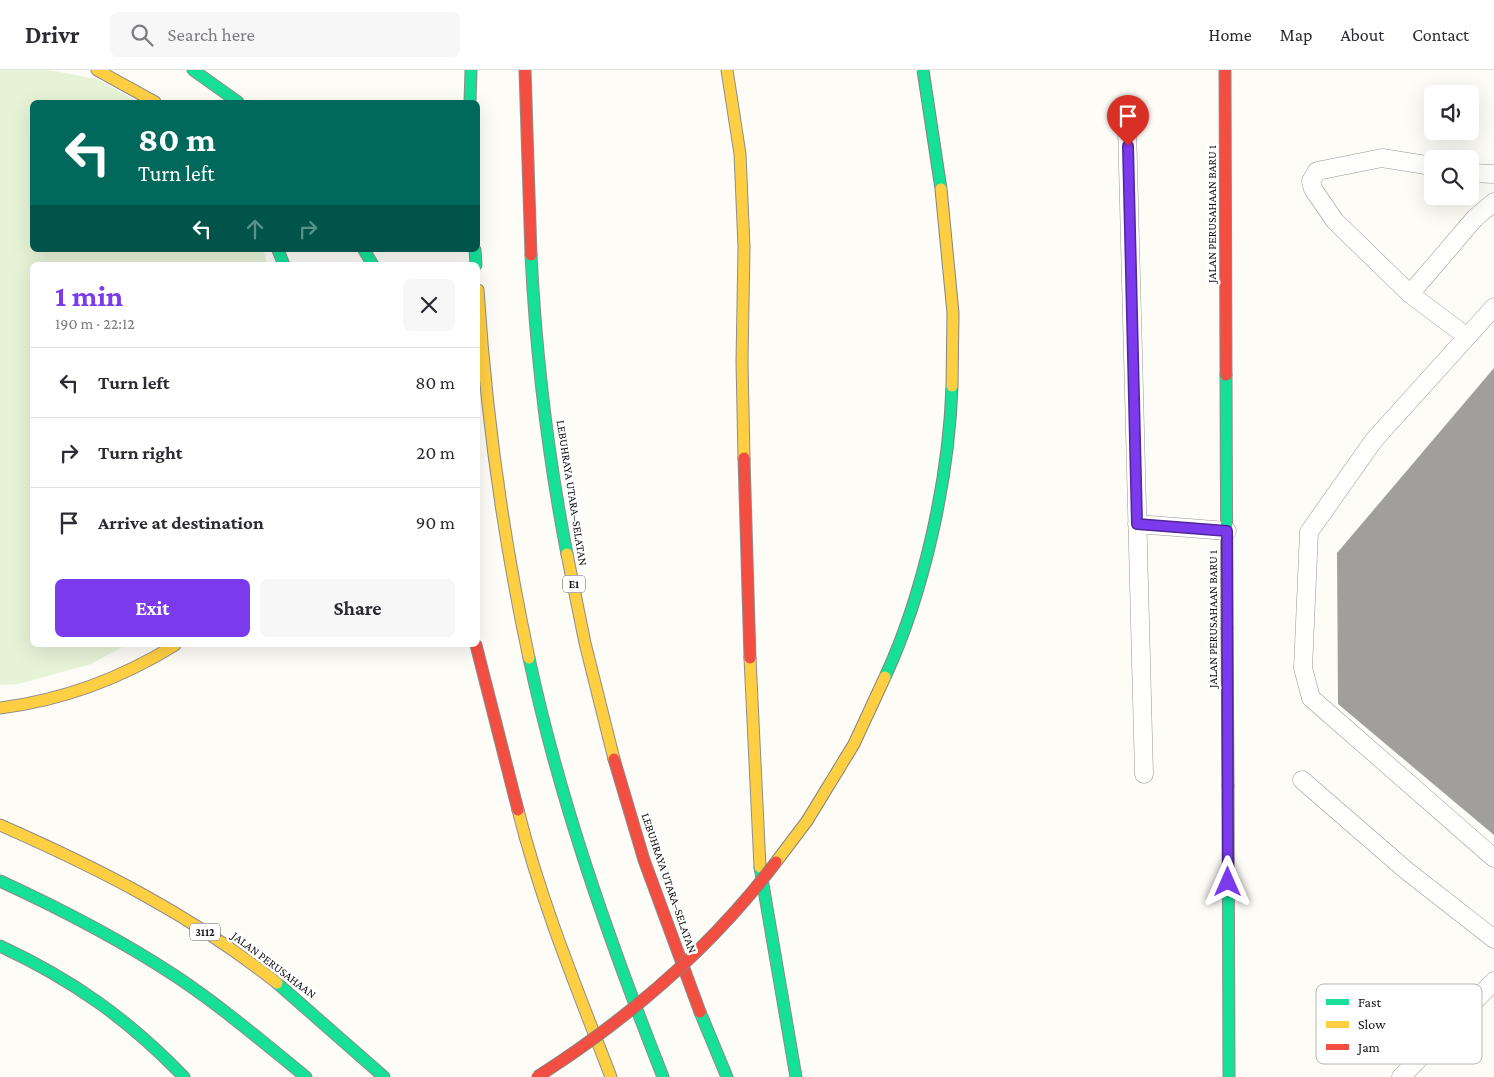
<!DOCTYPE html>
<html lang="en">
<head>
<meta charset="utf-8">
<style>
  :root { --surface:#fff; --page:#f7f7f7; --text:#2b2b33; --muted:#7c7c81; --line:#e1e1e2; --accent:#7c3aed }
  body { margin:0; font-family:"Crimson Pro",serif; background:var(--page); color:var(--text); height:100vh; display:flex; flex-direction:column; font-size:19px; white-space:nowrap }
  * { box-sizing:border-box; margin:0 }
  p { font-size:16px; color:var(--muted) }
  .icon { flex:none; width:28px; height:28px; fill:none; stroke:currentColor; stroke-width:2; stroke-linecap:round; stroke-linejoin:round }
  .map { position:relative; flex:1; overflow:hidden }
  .drawer { position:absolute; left:30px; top:192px; width:450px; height:385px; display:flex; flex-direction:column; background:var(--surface); border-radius:8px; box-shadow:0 5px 20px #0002 }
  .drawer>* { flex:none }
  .top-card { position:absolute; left:30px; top:30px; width:450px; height:152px; border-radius:8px; box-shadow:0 5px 20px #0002; background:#00695c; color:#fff; overflow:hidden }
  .tools { position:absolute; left:1424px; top:15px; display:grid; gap:10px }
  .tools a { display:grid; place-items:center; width:55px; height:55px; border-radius:8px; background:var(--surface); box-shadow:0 5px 20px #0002; font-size:25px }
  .pin { position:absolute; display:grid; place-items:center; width:42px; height:42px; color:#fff; margin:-51px -21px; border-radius:50% 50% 50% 0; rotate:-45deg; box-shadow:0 0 5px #0007 }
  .pin .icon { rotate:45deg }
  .me { position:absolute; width:55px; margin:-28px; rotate:0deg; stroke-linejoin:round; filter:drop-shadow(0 0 4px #0008) }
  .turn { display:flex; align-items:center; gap:18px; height:105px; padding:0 25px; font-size:22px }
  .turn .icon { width:65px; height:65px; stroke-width:2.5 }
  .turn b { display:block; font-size:35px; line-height:42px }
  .lanes { display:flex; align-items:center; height:48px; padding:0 25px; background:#0003; justify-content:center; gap:25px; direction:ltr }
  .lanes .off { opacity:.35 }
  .round { display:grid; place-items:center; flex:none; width:52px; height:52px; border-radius:8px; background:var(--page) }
  .summary { display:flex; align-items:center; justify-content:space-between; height:85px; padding:0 25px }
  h1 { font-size:30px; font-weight:700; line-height:38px; color:var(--accent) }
  .button { display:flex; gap:10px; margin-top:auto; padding:10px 25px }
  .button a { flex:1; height:58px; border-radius:8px; background:var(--accent); color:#fff; font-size:20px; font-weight:700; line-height:58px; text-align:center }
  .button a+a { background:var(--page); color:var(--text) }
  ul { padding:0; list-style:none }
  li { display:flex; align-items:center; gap:15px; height:70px; padding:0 25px; border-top:1px solid var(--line) }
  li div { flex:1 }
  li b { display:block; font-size:19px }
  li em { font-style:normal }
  header { display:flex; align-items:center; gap:30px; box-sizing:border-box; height:70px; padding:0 25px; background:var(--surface); border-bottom:1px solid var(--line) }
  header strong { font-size:24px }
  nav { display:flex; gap:28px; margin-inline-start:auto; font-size:18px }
  .search { width:350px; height:45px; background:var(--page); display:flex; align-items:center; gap:12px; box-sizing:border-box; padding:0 18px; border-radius:8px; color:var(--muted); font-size:19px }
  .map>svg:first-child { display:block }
  .green { fill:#e7f3d7 }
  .building { fill:#a19f9c }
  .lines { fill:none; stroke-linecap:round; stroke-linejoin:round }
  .lane-casing { stroke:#979795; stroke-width:19 }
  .fast-casing { stroke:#8e8d8b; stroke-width:13 }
  .slow-casing { stroke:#8e8d8b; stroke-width:13 }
  .jam-casing { stroke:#8e8d8b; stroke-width:13 }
  .lane { stroke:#fffffe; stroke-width:18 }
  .fast { stroke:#16e098; stroke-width:11 }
  .slow { stroke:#ffcf43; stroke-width:11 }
  .jam { stroke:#f24e42; stroke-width:11 }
  .fast-bridge-casing { stroke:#858482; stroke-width:13; stroke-linecap:butt }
  .slow-bridge-casing { stroke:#858482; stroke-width:13; stroke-linecap:butt }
  .jam-bridge-casing { stroke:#858482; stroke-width:13; stroke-linecap:butt }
  .fast-bridge { stroke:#16e098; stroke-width:11 }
  .slow-bridge { stroke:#ffcf43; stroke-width:11 }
  .jam-bridge { stroke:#f24e42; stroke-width:11 }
  .route-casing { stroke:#51269a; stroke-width:12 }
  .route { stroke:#7c3aed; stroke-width:9 }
  .labels { text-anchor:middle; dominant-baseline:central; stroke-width:5; stroke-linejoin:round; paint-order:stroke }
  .shield { fill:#fff; stroke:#585858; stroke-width:1 }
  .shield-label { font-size:11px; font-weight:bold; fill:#111 }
  .street-label { font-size:12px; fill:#111; stroke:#fff }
  .key { fill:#fff; stroke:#b8b8b8; stroke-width:1 }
  .key-label { font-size:14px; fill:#111 }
</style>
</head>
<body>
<header>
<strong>Drivr</strong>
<div class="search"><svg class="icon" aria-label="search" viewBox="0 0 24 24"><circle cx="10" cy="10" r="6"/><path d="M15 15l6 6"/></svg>Search here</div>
<nav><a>Home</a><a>Map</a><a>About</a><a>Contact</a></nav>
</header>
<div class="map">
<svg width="1494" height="1007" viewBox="0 0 1494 1007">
  <rect width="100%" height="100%" fill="#fdfcf7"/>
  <path class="green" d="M0 0H49L97 9 138 32H32V180H263L268 195H32V575H126L91 594 19 614 0 615Z"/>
  <path class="building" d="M1494 298V765L1338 634 1337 483Z"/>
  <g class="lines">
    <g class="lane-casing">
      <path id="lane" d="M1127 57 1144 704
        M1432 96 1382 88 1317 101 1311 111 1313 119 1335 151 1410 224 1466 266
        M1470 103 1494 104
        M1410 224 1475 148 1494 132
        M1494 237 1374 370 1309 462 1303 598 1311 628 1494 788
        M1137 454 1227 461
        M1302 710 1407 801 1494 869
        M1401 1007 1494 911"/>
    </g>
    <g class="fast-casing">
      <path id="fast" d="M193 0 238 32
        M470 32 471 0
        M278 180 284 195
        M364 180 373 195
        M475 180 476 195
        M531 185C536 284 548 386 567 484
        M1226 305 1227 558
        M529 588C560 732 609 870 663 1007
        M1228 716 1229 1007
        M760 797 796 1007
        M0 811C61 839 121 870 177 907 222 937 264 973 306 1007
        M0 876C73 910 128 949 184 1007
        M277 913 384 1007
        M700 942 727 1007"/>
    </g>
    <g class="slow-casing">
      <path id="slow" d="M97 0 155 32
        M727 0 740 84 744 177 742 292 744 388
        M478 220C486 343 503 467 529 588
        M567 484 585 573 614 689
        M750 588 760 797
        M0 638C64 630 120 609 175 575
        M518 740C541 832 577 919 611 1007
        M0 755C98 798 193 846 277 913"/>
    </g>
    <g class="jam-casing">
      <path id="jam" d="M525 0 531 185
        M1225 0 1226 305
        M744 388 750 588
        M1227 558 1228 716
        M476 575 518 740
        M614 689 644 790 700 942"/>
    </g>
    <use href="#lane" class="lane"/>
    <use href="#fast" class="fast"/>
    <use href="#slow" class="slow"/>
    <use href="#jam" class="jam"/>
    <g class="fast-bridge-casing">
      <path id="fast-bridge" d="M923 0 941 119
        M885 607C924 523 949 409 952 316"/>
    </g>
    <g class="slow-bridge-casing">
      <path id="slow-bridge" d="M941 119 953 243 952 316
        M776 792 807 751 854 674 885 607"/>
    </g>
    <g class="jam-bridge-casing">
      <path id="jam-bridge" d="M537 1007C628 949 710 879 776 792"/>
    </g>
    <use href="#fast-bridge" class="fast-bridge"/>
    <use href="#slow-bridge" class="slow-bridge"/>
    <use href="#jam-bridge" class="jam-bridge"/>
  </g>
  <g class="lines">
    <g class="route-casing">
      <path id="route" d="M1128 76 1137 454 1227 461 1228 812"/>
    </g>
    <use href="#route" class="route"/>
  </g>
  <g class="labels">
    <g class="shield">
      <rect x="563" y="505.5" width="22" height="17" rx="4"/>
      <rect x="190" y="853.5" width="30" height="17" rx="4"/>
    </g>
    <g class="shield-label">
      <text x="574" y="514">E1</text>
      <text x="205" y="862">3112</text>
    </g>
    <g class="street-label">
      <text transform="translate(1212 144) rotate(-90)">JALAN PERUSAHAAN BARU 1</text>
      <text transform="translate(572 423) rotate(81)">LEBUHRAYA UTARA–SELATAN</text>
      <text transform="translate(1213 549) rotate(-90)">JALAN PERUSAHAAN BARU 1</text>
      <text transform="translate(669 813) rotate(71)">LEBUHRAYA UTARA–SELATAN</text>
      <text transform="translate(274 895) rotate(37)">JALAN PERUSAHAAN</text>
    </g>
  </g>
  <rect x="1316" y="914" width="166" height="80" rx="8" class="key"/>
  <rect x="1326" y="929" width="23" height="6" fill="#16e098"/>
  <rect x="1326" y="951" width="23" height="7" fill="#ffcf43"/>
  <rect x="1326" y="974" width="23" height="6" fill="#f24e42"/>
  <g class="key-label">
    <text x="1358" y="937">Fast</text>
    <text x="1358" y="959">Slow</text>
    <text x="1358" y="982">Jam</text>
  </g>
</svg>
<div class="tools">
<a><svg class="icon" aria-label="sound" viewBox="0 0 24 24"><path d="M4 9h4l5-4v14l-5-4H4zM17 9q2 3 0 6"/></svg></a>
<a><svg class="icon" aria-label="search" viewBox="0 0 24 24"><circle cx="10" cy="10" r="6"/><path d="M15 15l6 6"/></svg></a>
</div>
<div class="pin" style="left:1128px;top:76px;background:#d93025"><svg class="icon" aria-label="arrive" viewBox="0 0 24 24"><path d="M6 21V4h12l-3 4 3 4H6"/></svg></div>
<svg class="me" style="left:1228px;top:812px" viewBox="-20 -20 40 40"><path d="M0-17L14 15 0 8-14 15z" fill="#7c3aed" stroke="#fff" stroke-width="4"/></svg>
<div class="top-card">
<div class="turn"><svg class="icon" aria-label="left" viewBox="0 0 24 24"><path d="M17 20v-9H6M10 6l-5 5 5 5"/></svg><div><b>80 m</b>Turn left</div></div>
<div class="lanes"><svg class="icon" aria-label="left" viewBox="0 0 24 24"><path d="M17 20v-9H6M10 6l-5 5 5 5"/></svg><svg class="icon off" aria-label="ahead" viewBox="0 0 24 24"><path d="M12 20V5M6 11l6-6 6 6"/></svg><svg class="icon off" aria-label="right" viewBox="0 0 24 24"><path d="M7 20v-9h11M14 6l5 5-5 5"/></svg></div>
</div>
<section class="drawer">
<div class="summary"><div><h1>1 min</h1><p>190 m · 22:12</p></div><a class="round"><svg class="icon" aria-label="close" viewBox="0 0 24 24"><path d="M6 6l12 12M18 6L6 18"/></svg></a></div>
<ul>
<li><svg class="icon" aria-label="left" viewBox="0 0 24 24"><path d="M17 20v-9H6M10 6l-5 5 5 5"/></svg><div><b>Turn left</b></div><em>80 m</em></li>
<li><svg class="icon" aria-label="right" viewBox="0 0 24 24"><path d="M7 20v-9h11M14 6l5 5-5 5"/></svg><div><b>Turn right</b></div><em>20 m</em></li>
<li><svg class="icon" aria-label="arrive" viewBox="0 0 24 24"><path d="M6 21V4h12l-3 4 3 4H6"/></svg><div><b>Arrive at destination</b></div><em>90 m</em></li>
</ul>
<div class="button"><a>Exit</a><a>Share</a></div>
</section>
</div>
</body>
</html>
